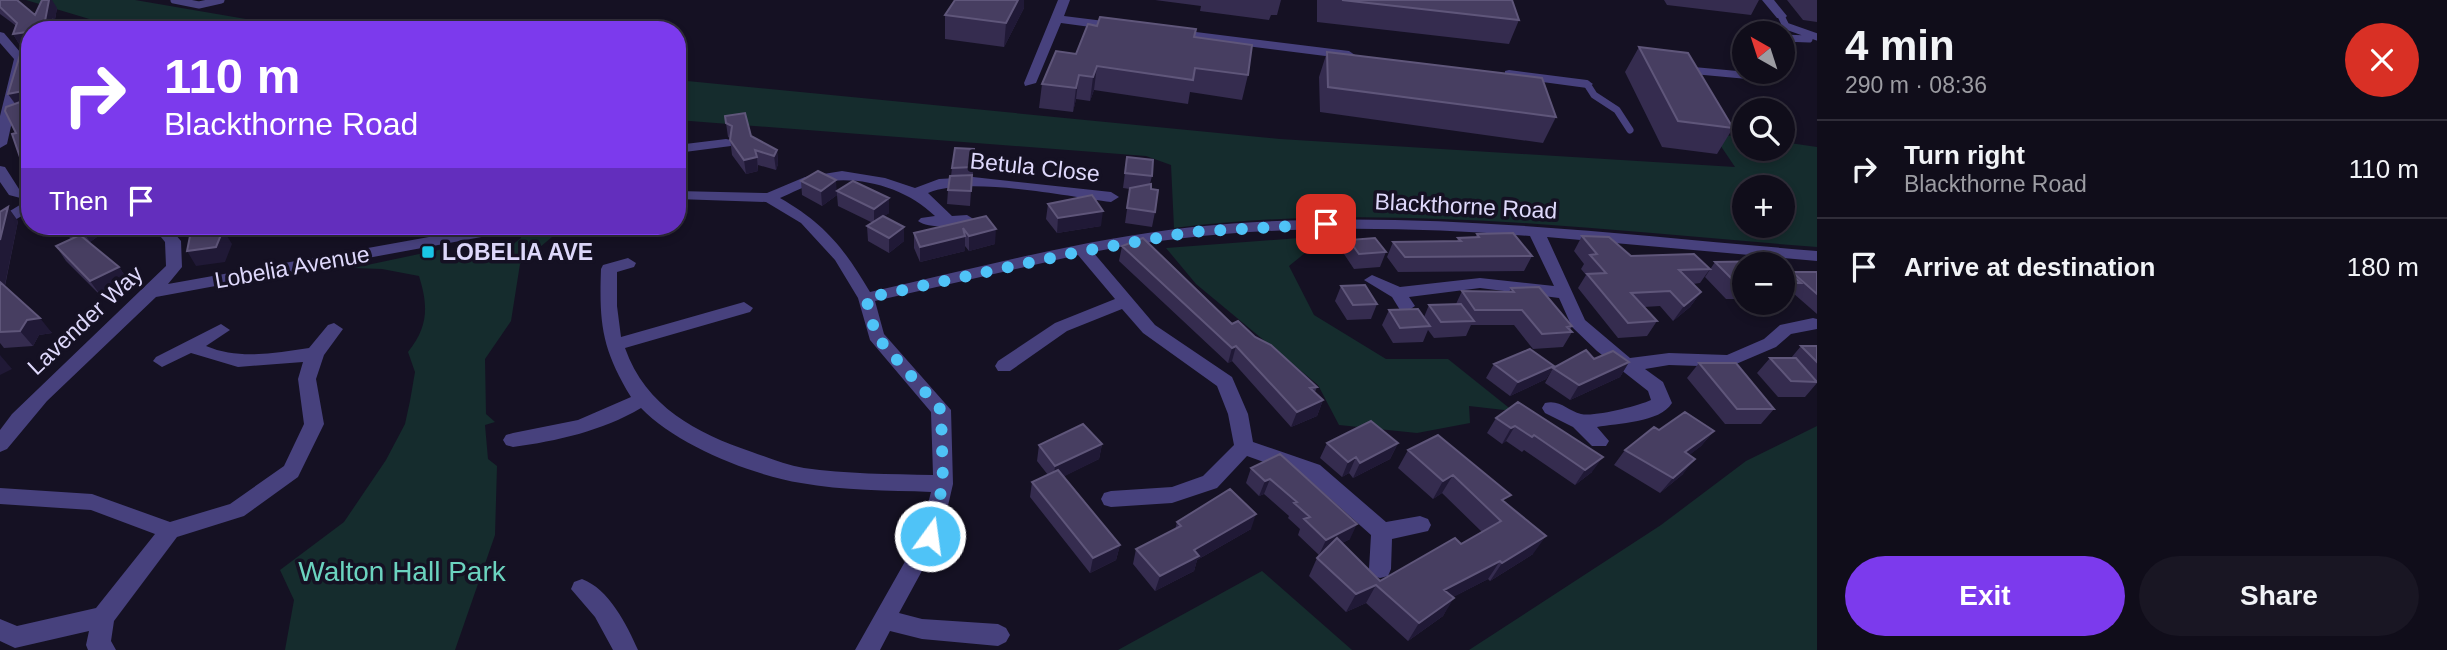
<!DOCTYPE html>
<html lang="en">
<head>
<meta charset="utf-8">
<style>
  :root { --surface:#100d1a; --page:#191623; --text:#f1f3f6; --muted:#9c9ca2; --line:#302d39; --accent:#7c3aed }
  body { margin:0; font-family:Arial,sans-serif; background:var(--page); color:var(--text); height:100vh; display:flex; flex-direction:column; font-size:26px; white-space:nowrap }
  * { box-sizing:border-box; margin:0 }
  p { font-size:23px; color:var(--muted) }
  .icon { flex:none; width:38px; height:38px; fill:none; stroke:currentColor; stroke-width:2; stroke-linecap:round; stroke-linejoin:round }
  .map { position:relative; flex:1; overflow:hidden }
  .panel { display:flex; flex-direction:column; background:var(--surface); width:630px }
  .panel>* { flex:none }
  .banner { position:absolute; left:21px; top:21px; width:665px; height:214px; border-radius:28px; box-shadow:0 4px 10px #0003,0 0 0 2px var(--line); background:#7c3aed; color:#fff; overflow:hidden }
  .needle { width:46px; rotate:321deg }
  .fabs { position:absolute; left:1732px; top:21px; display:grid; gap:14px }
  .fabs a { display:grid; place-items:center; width:63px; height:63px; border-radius:50%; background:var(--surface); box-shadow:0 4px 10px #0003,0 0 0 2px var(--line); font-size:35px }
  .pin { position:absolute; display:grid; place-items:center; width:60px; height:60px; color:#fff; margin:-30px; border-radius:14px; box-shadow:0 4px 10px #0006 }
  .me { position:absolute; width:77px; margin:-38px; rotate:14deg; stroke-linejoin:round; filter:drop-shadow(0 0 5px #0008) }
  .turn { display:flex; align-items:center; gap:24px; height:147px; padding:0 28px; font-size:32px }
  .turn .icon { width:91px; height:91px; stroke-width:2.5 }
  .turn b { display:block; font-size:49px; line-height:60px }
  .then { display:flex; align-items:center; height:66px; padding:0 28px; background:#0003; gap:14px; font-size:26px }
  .round { display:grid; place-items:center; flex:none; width:74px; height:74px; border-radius:37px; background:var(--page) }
  .overview { display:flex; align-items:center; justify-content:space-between; height:119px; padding:0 28px }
  h1 { font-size:42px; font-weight:700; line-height:52px }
  .action { display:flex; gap:14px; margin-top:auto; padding:14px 28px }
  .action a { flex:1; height:80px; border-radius:42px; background:var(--accent); color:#fff; font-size:28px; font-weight:700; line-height:80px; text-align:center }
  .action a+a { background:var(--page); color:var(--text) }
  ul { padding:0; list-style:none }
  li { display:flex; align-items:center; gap:21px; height:98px; padding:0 28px; border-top:2px solid var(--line) }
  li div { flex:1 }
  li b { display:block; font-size:26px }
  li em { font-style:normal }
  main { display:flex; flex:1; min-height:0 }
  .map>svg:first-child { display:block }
  .green { fill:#152c2d; fill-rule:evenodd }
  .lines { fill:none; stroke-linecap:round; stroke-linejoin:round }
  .service { stroke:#47417d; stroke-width:7 }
  .minor { fill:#47417d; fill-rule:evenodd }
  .wall { fill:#352c4f }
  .shaded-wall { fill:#201936 }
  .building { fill:#473e61; stroke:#5f567a; stroke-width:2 }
  .route { stroke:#4fc3f7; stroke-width:12; stroke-dasharray:0 21.6 }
  .poi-dot { fill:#19c5e5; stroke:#151123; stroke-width:2.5 }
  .labels { text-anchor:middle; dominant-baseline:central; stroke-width:7; stroke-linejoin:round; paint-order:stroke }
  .street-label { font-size:23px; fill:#ded8fb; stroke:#151123 }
  .poi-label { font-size:23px; font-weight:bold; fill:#ded8fb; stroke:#151123; text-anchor:start }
  .near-park-label { font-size:28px; fill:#6bd3bf; stroke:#151123 }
</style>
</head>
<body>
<main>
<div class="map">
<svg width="1817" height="650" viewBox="0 0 1817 650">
  <rect width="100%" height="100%" fill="#151123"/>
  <path class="green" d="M26 0H135L309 30H126Z
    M677 80 1280 139 1735 167 1712 133 1745 138V149H1783V142L1817 147V247C1604 231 1388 201 1174 228L1171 165 1146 156 677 120ZM1745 187H1783V226H1745Z
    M565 226 520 264 511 321 485 359 486 414 495 422 485 425 488 459 497 466 495 535 455 650H285L294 600 280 570 344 522 386 460 405 424 410 401 415 372 408 352C429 326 428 305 419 276L382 269 353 268 443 249 444 253C482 266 490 263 521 238L520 234Z
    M1326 236 1289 266 1314 315 1386 359H1448L1513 411 1469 406 1470 423 1417 433 1339 425 1318 385 1196 284 1166 248Z
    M1817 426V650H1469L1661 525 1746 461Z
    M1262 571 1352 650H1118Z"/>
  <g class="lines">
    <path class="service" d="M174 0 199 5 221 0
      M1781 16 1786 26 1817 37
      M1783 38 1809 39
      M1688 70 1764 77 1768 72
      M1587 84 1594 95 1617 110 1630 130"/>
    <path class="minor" d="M1058 0H1070L1064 16 1120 23 1126 27 1120 31 1061 23 1036 83 1025 86 1024 83Z
      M1762 0H1774L1787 16 1785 18H1777Z
      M1172 29 1349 51 1355 55 1349 59 1168 36V30Z
      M0 32 4 33 26 59 7 144 0 148V116L14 59 0 43Z
      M1509 70 1587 80 1593 84 1587 88 1505 77V71Z
      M726 139 731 140V146L677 153V145Z
      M0 166 5 167 19 189 30 191V211L0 229V217L28 200 9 195 0 182Z
      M842 171 885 178 915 188 939 179 973 177 1111 192 1119 197 1111 202C1065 196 968 176 928 193L952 216 967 215 975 220C965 228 928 229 918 221L921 218 935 216C905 187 858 174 817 183 804 186 792 193 780 198 825 224 844 248 870 292 977 268 1084 239 1193 227 1401 206 1610 234 1817 251V261L1547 237 1585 320 1630 358 1669 353 1727 355 1764 339 1780 325 1813 318 1817 319V329L1791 334 1776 347 1729 367 1669 365 1645 369 1663 382 1672 403C1660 423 1617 423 1597 427L1609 441 1606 446H1592L1573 427 1545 413 1542 408 1545 403C1560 399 1568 411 1581 414 1595 417 1638 406 1651 400L1648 391 1597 351 1572 327 1559 298 1480 288 1409 297 1415 306 1406 312 1400 310 1392 297 1364 280 1372 275 1400 287 1480 278 1554 286 1530 236C1384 225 1237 224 1093 252L1155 325 1232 377 1248 414 1253 442 1320 465 1386 522 1420 516 1428 519 1431 525 1428 531 1392 539 1391 569 1388 576 1380 578 1372 576 1369 569 1371 535 1306 477 1247 456 1217 488 1172 503 1111 507 1104 505 1101 499 1104 493 1111 491 1172 487 1203 476 1234 445 1228 414 1217 386 1143 333 1122 309 1067 331 1010 371H998L995 366 998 361 1055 323 1115 299 1078 255 875 301 884 334 951 410 953 484 941 536 899 613 922 619 998 624 1006 628 1010 635 1006 642 998 646 922 639 890 631 880 650H855L920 535 931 492C888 490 843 491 801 483 752 475 676 445 641 408 602 431 557 441 513 447L506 445 503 440 506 435 513 433 578 420 631 397C602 349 599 324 601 269L603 265 628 258 636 263 634 267 617 272V306L621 337 744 302 753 308 750 312 625 348C646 407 696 433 752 452 769 458 786 465 804 468 846 474 890 474 933 475L931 412 870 340 858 298 835 260 801 223 766 202 677 199V191L767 193 805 177Z
      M152 226H168L181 241 182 267 168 284 490 226H522L514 231 156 297 47 401 7 449 0 452V430L12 414 166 266 165 242Z
      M334 323 343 329 324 355 316 379 324 424 298 477 244 516 177 537 114 621 111 641 116 650H88L86 645 89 631 15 648 0 641V619L17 626 96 608 155 534 91 510 0 504V488L92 494 170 522 230 504 284 466 304 424 298 379 303 362 238 367 191 353 162 367 153 361 156 357 221 324 230 330 206 346C239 360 275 353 309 348L328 325Z
      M582 579C609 589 627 625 638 650H613L595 617 571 589 574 582Z"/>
  </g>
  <path class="wall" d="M0 0 35 15 57 8 54 25 30 30V172L21 160 16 133 15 104 8 94 23 47H21L13 34 16 26 11 22 0 14Z
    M955 0H1024V8L1004 47 945 39V15Z
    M1155 0H1281L1277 15H1271L1269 20 1200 11 1201 6Z
    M1317 0H1512L1519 20 1509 44 1317 22Z
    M1664 0H1759L1751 15 1667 5Z
    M1787 0H1817V22L1803 20Z
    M1195 37 1248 75 1242 100 1190 92 1188 104 1094 90 1090 101 1076 99 1073 112 1039 108 1042 84 1076 54Z
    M1639 47 1733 128 1717 154 1662 147 1625 72Z
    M1327 52 1556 117 1543 143 1320 112 1319 77Z
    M725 116 751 136 777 150 778 164 776 170 758 165V171L746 174 732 155 730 138 728 137Z
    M974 149 973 174 951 176 952 168Z
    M1127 157 1152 176 1150 184 1155 212 1152 227 1125 223 1130 189 1123 188Z
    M972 175 970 206 947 204 948 190Z
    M801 181 837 191 889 198V213L884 216 904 241 889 253 868 241 867 226 873 223 838 206 837 195 822 206 802 195Z
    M1048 204 1101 226 1057 233 1046 219Z
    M0 212 18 221 5 286 52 333 39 335 33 346 4 348 0 343Z
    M960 223 995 244 969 251 965 246V251L920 262 914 248V233Z
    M61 226H112L90 242 88 241 119 267 129 282 101 296 66 261 56 246 73 239 70 238Z
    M1477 234 1532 256 1524 271 1398 272 1387 257 1393 242 1457 241 1458 238 1475 237Z
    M1582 236 1631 256 1710 269 1700 283 1693 284 1701 292 1690 307 1673 321 1660 306 1644 307 1657 321 1647 336 1618 338 1578 288 1586 275 1581 269 1584 264 1574 251Z
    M1349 240 1386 252 1380 267 1354 269 1344 254Z
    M1122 246 1232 324 1255 337 1317 387 1315 392 1323 400 1317 416 1291 427 1232 361 1228 363 1119 261Z
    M1715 262 1745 264V299H1726L1705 277Z
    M1783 267 1791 274 1792 272H1817V314L1793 293 1789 298H1783Z
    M1341 286 1377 304 1371 319 1347 320 1335 301Z
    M1511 288 1572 326 1570 330 1572 332 1563 347 1533 349 1514 325H1471L1466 336 1434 338 1428 330 1423 342 1393 343 1382 325 1389 310 1424 317 1429 305 1456 304 1462 291 1509 292Z
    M1817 345V383L1805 397H1778L1757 373 1770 358H1791L1801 346H1816Z
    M1629 362 1620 377 1570 400 1545 383 1553 368Z
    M1699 363 1774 409 1761 424H1725L1687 378Z
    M1494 364 1554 366 1546 379 1510 396 1486 378Z
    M1518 402 1592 472 1575 485 1524 450 1522 452 1506 441 1502 444 1487 433 1496 418Z
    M1659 430 1714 431 1701 446 1689 455 1683 474 1660 493 1614 465 1625 450Z
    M1327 443H1398L1390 459 1353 478 1349 473 1342 477 1320 458Z
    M1102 444 1099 459 1064 476 1120 545 1116 560 1090 573 1030 497 1032 482 1048 475 1037 461 1039 445Z
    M1408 450 1506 502 1533 554 1490 581 1488 579 1453 597 1443 616 1408 641 1366 603 1346 612 1309 576 1317 558 1321 554 1319 555 1298 535 1300 529 1288 518 1289 516 1264 494 1259 496 1246 483 1251 468 1280 454 1350 539 1342 543 1380 581 1461 544 1482 532 1442 493 1433 499 1398 468Z
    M1177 522 1251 529 1197 560 1194 571 1155 591 1133 564 1136 549 1175 530Z"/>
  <path class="shaded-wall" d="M49 0H52L57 8 54 25 58 30H50L45 21Z
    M1018 0H1024V8L1004 47 1006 23Z
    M27 32 30 46 21 47 13 34Z
    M1097 66 1094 90 1090 101 1093 77Z
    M1079 75 1076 99 1073 112 1076 88Z
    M23 91 30 102 18 107 8 94Z
    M777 150 778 164 776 170 774 156Z
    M757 157 758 171 746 174 744 160Z
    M836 180 837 195 822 206 821 191Z
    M889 198V213L874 223V209Z
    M8 207 18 221 4 289 0 285V240Z
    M1103 211 1101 226 1057 233 1058 218Z
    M82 226H112L90 242 80 227Z
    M217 226H229L230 228 227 236 232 244 225 262 196 266 187 251 216 231Z
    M277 226H301L280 232Z
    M904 227V241L889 253V238Z
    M996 229 995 244 969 251V236Z
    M965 236V251L920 262V247Z
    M119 267 129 282 101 296 90 281Z
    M1701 292 1690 307 1673 321 1684 306Z
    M40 318 52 333 39 335 33 346 20 331 27 320Z
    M1236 346 1232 361 1228 363 1232 348Z
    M0 355 12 369 0 375Z
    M1629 362 1620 377 1570 400 1579 385Z
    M1554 366 1546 379 1510 396 1518 382Z
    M1323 400 1317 416 1291 427 1297 412Z
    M1515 426 1506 441 1502 444 1511 428Z
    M1714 431 1701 446 1673 468 1685 452Z
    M1398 443 1390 459 1353 478 1360 463Z
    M1102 444 1099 459 1053 482 1055 466Z
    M1356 457 1349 473 1342 477 1348 462Z
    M1603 457 1592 472 1575 485 1585 470Z
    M1695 459 1683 474 1660 493 1673 478Z
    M1453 475 1442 493 1433 499 1443 481Z
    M1270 479 1264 494 1259 496 1265 481Z
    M1256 514 1251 529 1197 560 1194 571 1155 591 1160 576 1194 550Z
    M1357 524 1350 539 1319 555 1326 540Z
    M1546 536 1533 554 1490 581 1502 563Z
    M1120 545 1116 560 1090 573 1093 558Z
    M1500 561 1488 579 1432 608 1444 590Z
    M1376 585 1366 603 1346 612 1356 594Z
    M1454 598 1443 616 1408 641 1419 623Z"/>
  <path class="building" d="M0 0H17L35 15 42 0H49L45 21 52 20 50 30H30V166L21 160 12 134 16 133 5 111 6 107 23 101V91L8 94 27 32 13 34 17 23 0 7Z
    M955 0H1018L1006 23 945 15Z
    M1342 0H1512L1519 20Z
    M1100 17 1196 29 1194 37 1252 45 1248 75 1195 68 1193 80 1097 66 1093 77 1079 75 1076 88 1042 84 1056 51 1076 54 1088 24 1097 26Z
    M1639 47 1688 53 1733 128 1678 121Z
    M1327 52 1542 78 1556 117 1328 87Z
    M745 113 751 136 777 150 774 156 755 150 757 157 744 160 730 140 732 126 726 123 725 116Z
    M955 148 974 149 973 167 952 168Z
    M1127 157 1153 160 1152 176 1125 173Z
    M818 171 836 180 821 191 801 181Z
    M972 175 971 191 948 190 950 176Z
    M853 181 889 198 874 209 837 191Z
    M1151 184V189L1158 190 1155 212 1127 208 1130 188Z
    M1092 195 1103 211 1058 218 1048 204Z
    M8 207 0 240V212Z
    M883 216 904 227 889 238 867 226Z
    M986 216 996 229 969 236 963 228 965 236 920 247 914 233Z
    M192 226H217L216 231 223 230 216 247 187 251Z
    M1513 233 1532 256 1405 257 1393 242 1461 241 1458 238 1479 237 1477 234Z
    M80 235 119 267 90 281 56 246Z
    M1582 236 1609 237 1631 256 1694 254 1710 269 1679 270 1701 292 1684 306 1670 291 1631 293 1657 321 1628 323 1587 274 1606 273 1590 255 1597 254Z
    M1143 238 1232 324 1238 321 1255 337 1271 345 1317 387 1310 388 1323 400 1297 412 1236 346 1232 348 1122 246Z
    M1375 238 1386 252 1359 254 1349 240Z
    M1776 261 1780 264H1745V284H1737L1715 262Z
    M1783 267 1801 283H1783Z
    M1792 272H1817V294Z
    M0 282 40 318 27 320 20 331 0 332Z
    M1365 285 1377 304 1353 305 1341 286Z
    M1539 287 1572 326 1567 327 1572 332 1542 334 1522 310H1475L1462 291 1514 292 1511 288Z
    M1461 304 1474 321 1441 322 1429 305Z
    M1418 309 1430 326 1400 328 1389 310Z
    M1801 346H1817V362Z
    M1530 349 1554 366 1518 382 1494 364Z
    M1586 350 1594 359 1613 351 1629 362 1579 385 1553 368Z
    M1770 358H1796L1817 382 1791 381Z
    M1699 363H1736L1774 409H1737Z
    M1518 402 1603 457 1585 470 1534 435 1532 437 1515 426 1511 428 1496 418Z
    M1685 412 1714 431 1685 452 1695 459 1673 478 1625 450 1654 427 1659 430Z
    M1371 421 1398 443 1360 463 1356 457 1348 462 1327 443Z
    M1083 424 1102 444 1055 466 1039 445Z
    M1438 435 1511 495 1502 500 1546 536 1502 563 1500 561 1444 590 1454 598 1419 623 1376 585 1356 594 1317 558 1337 538 1380 581 1455 538 1461 544 1501 521 1453 475 1443 481 1408 450Z
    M1280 454 1357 524 1326 540 1304 519 1310 517 1294 503 1297 502 1270 479 1265 481 1251 468Z
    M1058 470 1120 545 1093 558 1032 482Z
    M1230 489 1256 514 1194 550 1199 556 1160 576 1136 549 1181 526 1177 522Z"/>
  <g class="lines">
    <path class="route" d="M930 536 943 484 941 410 876 336 866 298 1083 251 1192 232 1326 224"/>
  </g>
  <rect class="poi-dot" x="421" y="245" width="14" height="14" rx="3.5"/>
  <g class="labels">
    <g class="street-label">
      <text transform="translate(1035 167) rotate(6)">Betula Close</text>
      <text transform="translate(1466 206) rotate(3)">Blackthorne Road</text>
      <text transform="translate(292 267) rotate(-10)">Lobelia Avenue</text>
      <text transform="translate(85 320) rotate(-43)">Lavender Way</text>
    </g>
    <g class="poi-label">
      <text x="442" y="252">LOBELIA AVE</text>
    </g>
    <g class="near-park-label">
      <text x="402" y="571">Walton Hall Park</text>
    </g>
  </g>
</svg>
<div class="fabs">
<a><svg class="needle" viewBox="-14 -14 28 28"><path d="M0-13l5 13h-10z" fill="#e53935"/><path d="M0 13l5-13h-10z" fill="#9c9ca2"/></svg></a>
<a><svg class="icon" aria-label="search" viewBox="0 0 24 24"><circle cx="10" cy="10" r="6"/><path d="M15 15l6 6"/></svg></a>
<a>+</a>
<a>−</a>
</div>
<div class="pin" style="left:1326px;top:224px;background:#d93025"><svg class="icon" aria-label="arrive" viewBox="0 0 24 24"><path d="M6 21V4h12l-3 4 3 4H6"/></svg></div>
<svg class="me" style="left:930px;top:536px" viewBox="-20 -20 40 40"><circle r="17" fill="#4fc3f7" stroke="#fff" stroke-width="3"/><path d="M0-11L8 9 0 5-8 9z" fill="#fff"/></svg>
<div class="banner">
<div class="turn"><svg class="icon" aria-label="right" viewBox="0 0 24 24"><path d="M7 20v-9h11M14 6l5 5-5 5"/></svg><div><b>110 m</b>Blackthorne Road</div></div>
<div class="then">Then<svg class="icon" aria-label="arrive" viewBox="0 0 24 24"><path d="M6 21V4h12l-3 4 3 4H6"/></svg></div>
</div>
</div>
<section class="panel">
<div class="overview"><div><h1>4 min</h1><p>290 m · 08:36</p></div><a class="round" style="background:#d93025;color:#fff"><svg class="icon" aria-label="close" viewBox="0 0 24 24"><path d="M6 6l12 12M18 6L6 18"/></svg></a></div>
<ul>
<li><svg class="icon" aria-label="right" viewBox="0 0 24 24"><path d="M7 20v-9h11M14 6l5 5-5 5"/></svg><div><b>Turn right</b><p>Blackthorne Road</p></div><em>110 m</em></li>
<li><svg class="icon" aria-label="arrive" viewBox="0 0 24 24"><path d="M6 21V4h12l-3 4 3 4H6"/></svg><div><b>Arrive at destination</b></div><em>180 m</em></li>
</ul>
<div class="action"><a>Exit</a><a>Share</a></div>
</section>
</main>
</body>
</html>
